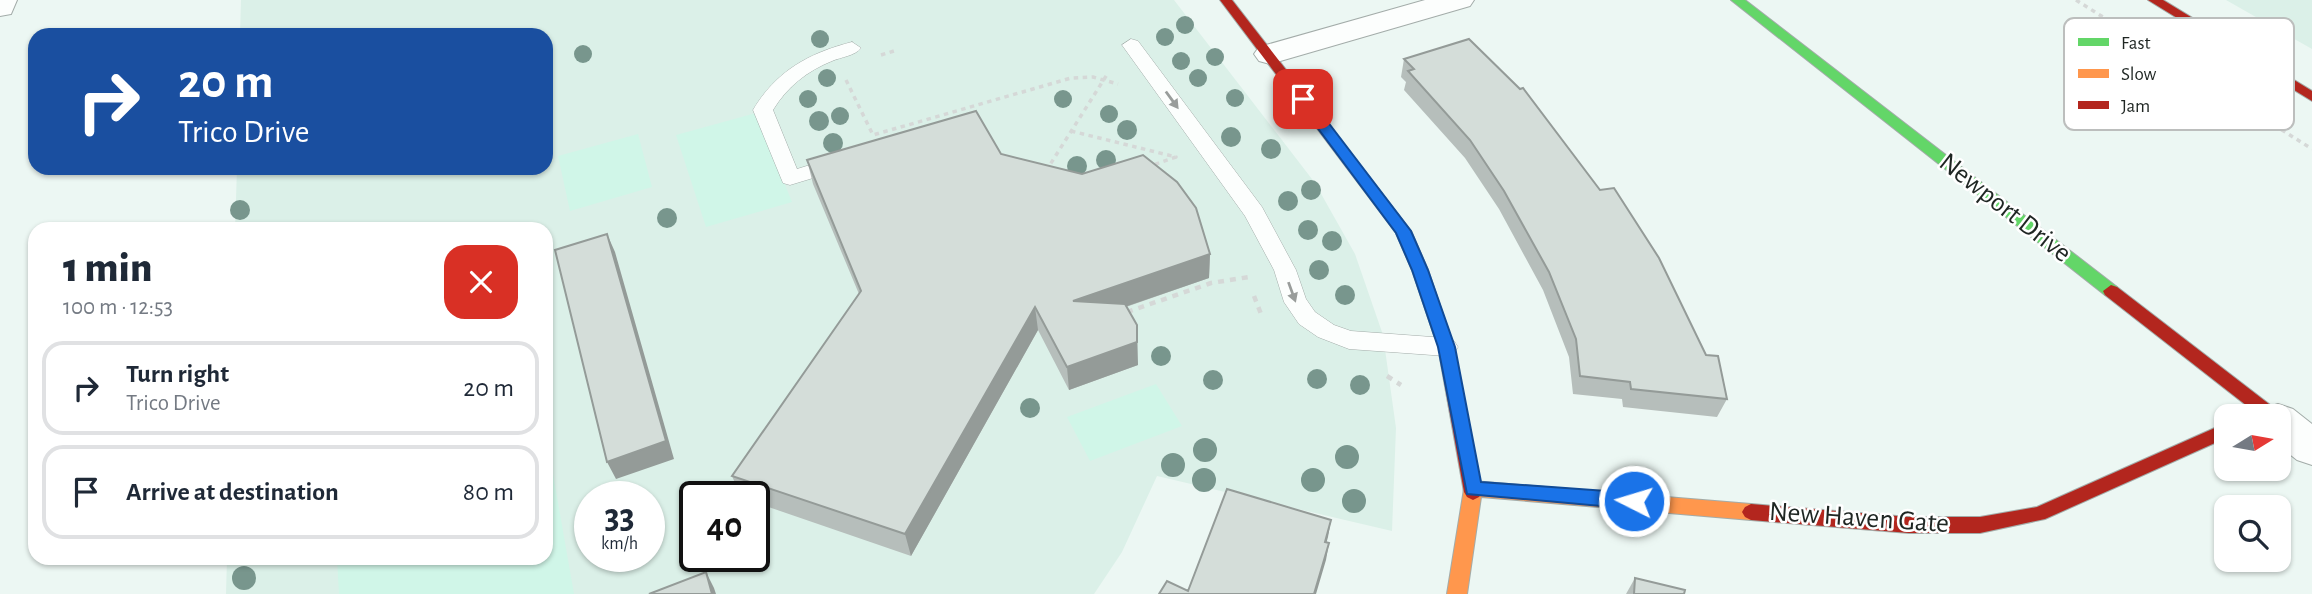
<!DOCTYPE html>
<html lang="en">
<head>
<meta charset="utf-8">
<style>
  :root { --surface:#fff; --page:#f6f6f7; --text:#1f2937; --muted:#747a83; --line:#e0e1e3 }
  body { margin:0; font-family:"Alegreya Sans",sans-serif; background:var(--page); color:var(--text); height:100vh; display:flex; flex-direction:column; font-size:26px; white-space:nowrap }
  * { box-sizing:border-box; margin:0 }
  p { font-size:23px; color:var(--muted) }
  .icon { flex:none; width:38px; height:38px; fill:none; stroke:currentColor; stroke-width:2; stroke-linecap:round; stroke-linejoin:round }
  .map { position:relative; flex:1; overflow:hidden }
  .side { position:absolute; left:28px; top:222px; width:525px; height:343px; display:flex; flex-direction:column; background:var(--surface); border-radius:21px; box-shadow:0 2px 5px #0004 }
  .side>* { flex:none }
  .guide { position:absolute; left:28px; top:28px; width:525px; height:147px; border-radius:21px; box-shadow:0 2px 5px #0004; background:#1a4fa0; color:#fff; overflow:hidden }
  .needle { width:46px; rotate:79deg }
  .buttons { position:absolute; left:2214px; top:404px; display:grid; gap:14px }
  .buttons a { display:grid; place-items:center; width:77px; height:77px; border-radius:14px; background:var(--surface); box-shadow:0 2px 5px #0004; font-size:35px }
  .speed { position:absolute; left:574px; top:481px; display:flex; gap:14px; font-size:35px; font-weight:700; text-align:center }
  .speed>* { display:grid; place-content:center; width:91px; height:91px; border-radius:50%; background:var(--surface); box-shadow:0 2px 5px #0004; line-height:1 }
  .speed small { font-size:18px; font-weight:400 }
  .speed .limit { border:4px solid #111; border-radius:10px; background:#fff; color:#111 }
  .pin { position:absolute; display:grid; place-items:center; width:60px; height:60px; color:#fff; margin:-30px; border-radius:14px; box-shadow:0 4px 10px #0006 }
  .me { position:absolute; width:77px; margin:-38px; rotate:275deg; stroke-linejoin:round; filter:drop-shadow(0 0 5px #0008) }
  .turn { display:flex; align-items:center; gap:24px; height:147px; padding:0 35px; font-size:32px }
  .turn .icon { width:91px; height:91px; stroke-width:2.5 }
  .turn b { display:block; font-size:49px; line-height:60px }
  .round { display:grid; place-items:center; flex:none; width:74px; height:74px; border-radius:21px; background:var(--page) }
  .head { display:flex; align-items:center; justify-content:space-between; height:119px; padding:0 35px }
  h1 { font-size:42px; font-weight:800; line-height:52px }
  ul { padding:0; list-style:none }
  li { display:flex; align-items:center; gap:21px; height:94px; margin:0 14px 10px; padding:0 21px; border:4px solid var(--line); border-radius:21px }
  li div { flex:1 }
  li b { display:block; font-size:26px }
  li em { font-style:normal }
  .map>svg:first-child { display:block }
  .built { fill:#dbf0e8; fill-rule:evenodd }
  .green { fill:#d0f6e8 }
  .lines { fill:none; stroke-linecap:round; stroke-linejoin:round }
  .lane-casing { stroke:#a3aca9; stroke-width:1 }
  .street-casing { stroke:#a3aca9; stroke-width:2 }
  .fast-casing { stroke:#a3aca9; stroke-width:2 }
  .slow-casing { stroke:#a3aca9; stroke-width:2 }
  .jam-casing { stroke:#a3aca9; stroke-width:2 }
  .path-far1 { stroke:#d5d8d7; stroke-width:3.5; stroke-dasharray:4.5 4.5; stroke-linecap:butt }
  .path { stroke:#d5d8d7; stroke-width:4.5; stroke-dasharray:6 6; stroke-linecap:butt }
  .lane { fill:#fcfefd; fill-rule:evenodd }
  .street { fill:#fcfefd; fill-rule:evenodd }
  .fast { fill:#63d668; fill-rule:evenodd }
  .slow { fill:#ff974d; fill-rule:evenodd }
  .jam { fill:#b3261e; fill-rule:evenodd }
  .tree { fill:#78968d }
  .wall { fill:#b6bebb }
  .shaded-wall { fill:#949b98 }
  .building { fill:#d4ddd9; stroke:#949b98; stroke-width:2 }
  .oneway { fill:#999d9b }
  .route { fill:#1a73e8; stroke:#114b97; stroke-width:2 }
  .labels { text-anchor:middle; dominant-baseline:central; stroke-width:5; stroke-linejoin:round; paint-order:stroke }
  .street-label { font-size:28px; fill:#1f2623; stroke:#fff }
  .key { fill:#fff; stroke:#bcbebd; stroke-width:2 }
  .key-label { font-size:19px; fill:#1f2623 }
</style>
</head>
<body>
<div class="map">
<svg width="2312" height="594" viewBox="0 0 2312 594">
  <rect width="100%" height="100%" fill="#ecf7f3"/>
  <path class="built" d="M241 0H1174L1315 183 1355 254 1383 335 1396 428 1392 531 1157 476 1122 552 1094 594H226L227 558H546V229H235L237 168H546V35H240ZM590 497H649V556H590ZM695 497H754V556H695Z
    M2226 0H2312V49Z"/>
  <path class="green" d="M756 113 792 202 706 227 676 135Z
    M638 134 652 187 570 211 558 156Z
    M1156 384 1182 426 1090 461 1067 417Z
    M546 434 574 594H339L337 558H546Z"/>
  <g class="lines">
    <g class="lane-casing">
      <path id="lane" d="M1131 39 1138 41 1262 207 1296 270 1306 299 1315 312 1334 325 1351 331 1446 338 1454 341 1458 347 1454 353 1446 356 1349 349 1318 337 1299 324 1284 302 1274 270 1245 216 1122 45Z
        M852 42 861 48C855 56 841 57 832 61 807 71 787 87 773 110L797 169 839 156 846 158 849 163 846 168 790 185 783 183 753 110C776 71 809 53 852 42Z"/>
    </g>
    <g class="street-casing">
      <path id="street" d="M0 0H17L11 14 0 16Z
        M1425 0H1474L1470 6 1270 64 1259 61 1254 54 1259 47Z
        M2278 404 2293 409 2312 424V465L2297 460 2278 445V416H2259L2263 409Z"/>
    </g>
    <g class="fast-casing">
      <path id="fast" d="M1731 0H1745L2117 287 2119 291 2117 295H2105Z"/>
    </g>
    <g class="slow-casing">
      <path id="slow" d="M1473 481 1751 504 1757 507 1760 512 1757 517 1751 520 1481 497 1467 594H1447L1464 489 1467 484Z"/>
    </g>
    <g class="jam-casing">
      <path id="jam" d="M1220 0H1232L1411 231 1428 270 1454 347 1482 492 1479 497 1473 500 1467 497 1464 492 1438 347 1412 270 1396 233Z
        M2148 0H2163L2312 91V101Z
        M2111 285 2117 287 2278 411 2281 416 2278 420V416H2260L2105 295 2103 291Z
        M2226 423V438L2045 519 1980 533H1909L1751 520 1745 517 1742 512 1745 507 1751 504 1909 517H1980L2037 507Z"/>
    </g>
    <path class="path-far1" d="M2076 0 2312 149
      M881 55 897 50
      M846 80 873 135 1071 78 1093 77 1118 84
      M1071 131 1176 157 1150 166
      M1046 171 1108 73"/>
    <path class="path" d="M1254 296 1261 314
      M1127 312 1211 283 1249 277
      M1387 376 1401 385"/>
    <use href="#lane" class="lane"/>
    <use href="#street" class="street"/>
    <use href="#fast" class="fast"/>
    <use href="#slow" class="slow"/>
    <use href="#jam" class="jam"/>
  </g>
  <g class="tree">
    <circle cx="1185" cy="25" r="9"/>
    <circle cx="1165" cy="37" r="9"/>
    <circle cx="820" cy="39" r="9"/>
    <circle cx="583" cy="54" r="9"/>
    <circle cx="1215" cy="57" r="9"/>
    <circle cx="1181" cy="61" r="9"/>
    <circle cx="827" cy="78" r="9"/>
    <circle cx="1198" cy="78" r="9"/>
    <circle cx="1235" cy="98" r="9"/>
    <circle cx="808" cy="99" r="9"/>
    <circle cx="1063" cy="99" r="9"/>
    <circle cx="1109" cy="114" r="9"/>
    <circle cx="840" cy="116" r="9"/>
    <circle cx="819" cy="121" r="10"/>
    <circle cx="1127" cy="130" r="10"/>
    <circle cx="1231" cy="137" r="10"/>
    <circle cx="833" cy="143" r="10"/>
    <circle cx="1271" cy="149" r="10"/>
    <circle cx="1106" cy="160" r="10"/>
    <circle cx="1077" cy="166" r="10"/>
    <circle cx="1311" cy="190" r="10"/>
    <circle cx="1288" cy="201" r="10"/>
    <circle cx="240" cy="210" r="10"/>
    <circle cx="667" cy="218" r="10"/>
    <circle cx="1308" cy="230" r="10"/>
    <circle cx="1332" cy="241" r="10"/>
    <circle cx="1319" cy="270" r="10"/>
    <circle cx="1345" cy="295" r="10"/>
    <circle cx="1161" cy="356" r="10"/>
    <circle cx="1317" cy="379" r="10"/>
    <circle cx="1213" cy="380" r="10"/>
    <circle cx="1360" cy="385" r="10"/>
    <circle cx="1030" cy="408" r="10"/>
    <circle cx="1205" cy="450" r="12"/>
    <circle cx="1347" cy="457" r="12"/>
    <circle cx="1173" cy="465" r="12"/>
    <circle cx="1204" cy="480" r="12"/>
    <circle cx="1313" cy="480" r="12"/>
    <circle cx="1354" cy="501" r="12"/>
    <circle cx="244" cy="578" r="12"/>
  </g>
  <path class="wall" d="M1404 59 1727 399 1717 417 1623 407 1622 399 1573 394 1569 357 1543 290 1499 209 1465 158 1404 90 1406 82 1401 77Z
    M1001 154 1210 254 1209 278 1126 307 1138 365 1069 390 1038 330 911 556 754 502V497H741L732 476 859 294 813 184 807 160Z
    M1635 578 1684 594H1626Z"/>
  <path class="shaded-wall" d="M607 234 615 252 674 459 616 479 607 462Z
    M1210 254 1209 278 1075 324 1073 301Z
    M1035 307 1038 330 911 556 905 534Z
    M1137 325 1138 365 1069 390 1067 367Z
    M1331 520 1328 537 1322 559 1325 542Z
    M1329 543 1326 560 1316 594H1314Z
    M706 572 714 588 716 594H712Z"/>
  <path class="building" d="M1469 39 1520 89 1523 88 1600 190 1614 188 1659 258 1706 355 1718 356 1727 399 1631 389 1630 382 1580 376 1576 339 1549 272 1504 191 1470 140 1408 71 1414 69 1404 59Z
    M976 111 1001 154 1082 174 1143 155 1177 182 1196 208 1210 254 1073 301 1125 304 1137 325V342L1067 367 1035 307 905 534 732 476 861 291 807 160Z
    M607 234 666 441 607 462 555 250Z
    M1227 489 1331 520 1325 542 1329 543 1314 594H1159L1167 581 1188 591Z
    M706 572 712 594H649Z
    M1635 578 1685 590 1684 594H1634Z"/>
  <defs><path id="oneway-solid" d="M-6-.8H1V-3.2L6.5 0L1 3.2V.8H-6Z" transform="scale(1.75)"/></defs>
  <g class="oneway">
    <use href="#oneway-solid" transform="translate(1172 100) rotate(54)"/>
    <use href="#oneway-solid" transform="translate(1292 292) rotate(70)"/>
  </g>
  <path class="route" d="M1303 94 1308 96 1411 231 1428 270 1455 347 1481 482 1634 493 1640 496 1643 501 1640 506 1634 509 1467 494 1438 347 1412 270 1396 233 1296 99Z"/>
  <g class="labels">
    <g class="street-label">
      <text transform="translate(2005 208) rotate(38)">Newport Drive</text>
      <text transform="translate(1859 518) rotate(4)">New Haven Gate</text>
    </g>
  </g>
  <rect x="2064" y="18" width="230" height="112" rx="10" class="key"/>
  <rect x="2078" y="38" width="31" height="8" fill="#63d668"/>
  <rect x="2078" y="69" width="31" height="9" fill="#ff974d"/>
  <rect x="2078" y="101" width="31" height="8" fill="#b3261e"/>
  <g class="key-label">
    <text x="2121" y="49">Fast</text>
    <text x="2121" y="80">Slow</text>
    <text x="2121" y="112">Jam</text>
  </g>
</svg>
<div class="buttons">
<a><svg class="needle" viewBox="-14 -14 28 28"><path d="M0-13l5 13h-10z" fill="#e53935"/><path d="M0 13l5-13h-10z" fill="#747a83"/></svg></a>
<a><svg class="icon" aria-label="search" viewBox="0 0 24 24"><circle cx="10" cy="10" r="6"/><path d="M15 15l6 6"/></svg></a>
</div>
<div class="speed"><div>33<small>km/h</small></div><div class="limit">40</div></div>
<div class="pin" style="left:1303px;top:99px;background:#d93025"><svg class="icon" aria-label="arrive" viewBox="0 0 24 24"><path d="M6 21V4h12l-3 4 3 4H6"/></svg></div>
<svg class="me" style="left:1634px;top:501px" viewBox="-20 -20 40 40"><circle r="17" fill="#1a73e8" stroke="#fff" stroke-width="3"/><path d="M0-11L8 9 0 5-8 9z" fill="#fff"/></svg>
<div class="guide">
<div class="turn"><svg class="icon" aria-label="right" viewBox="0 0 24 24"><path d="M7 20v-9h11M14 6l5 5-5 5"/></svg><div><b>20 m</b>Trico Drive</div></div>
</div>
<section class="side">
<div class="head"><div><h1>1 min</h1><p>100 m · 12:53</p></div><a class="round" style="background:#d93025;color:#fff"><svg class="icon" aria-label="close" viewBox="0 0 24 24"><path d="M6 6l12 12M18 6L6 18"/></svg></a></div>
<ul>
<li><svg class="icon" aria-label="right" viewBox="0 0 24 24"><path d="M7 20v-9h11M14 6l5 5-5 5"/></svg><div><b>Turn right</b><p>Trico Drive</p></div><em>20 m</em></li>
<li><svg class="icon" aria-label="arrive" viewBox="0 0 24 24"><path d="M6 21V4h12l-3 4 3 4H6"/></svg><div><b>Arrive at destination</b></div><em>80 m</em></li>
</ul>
</section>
</div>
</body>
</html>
